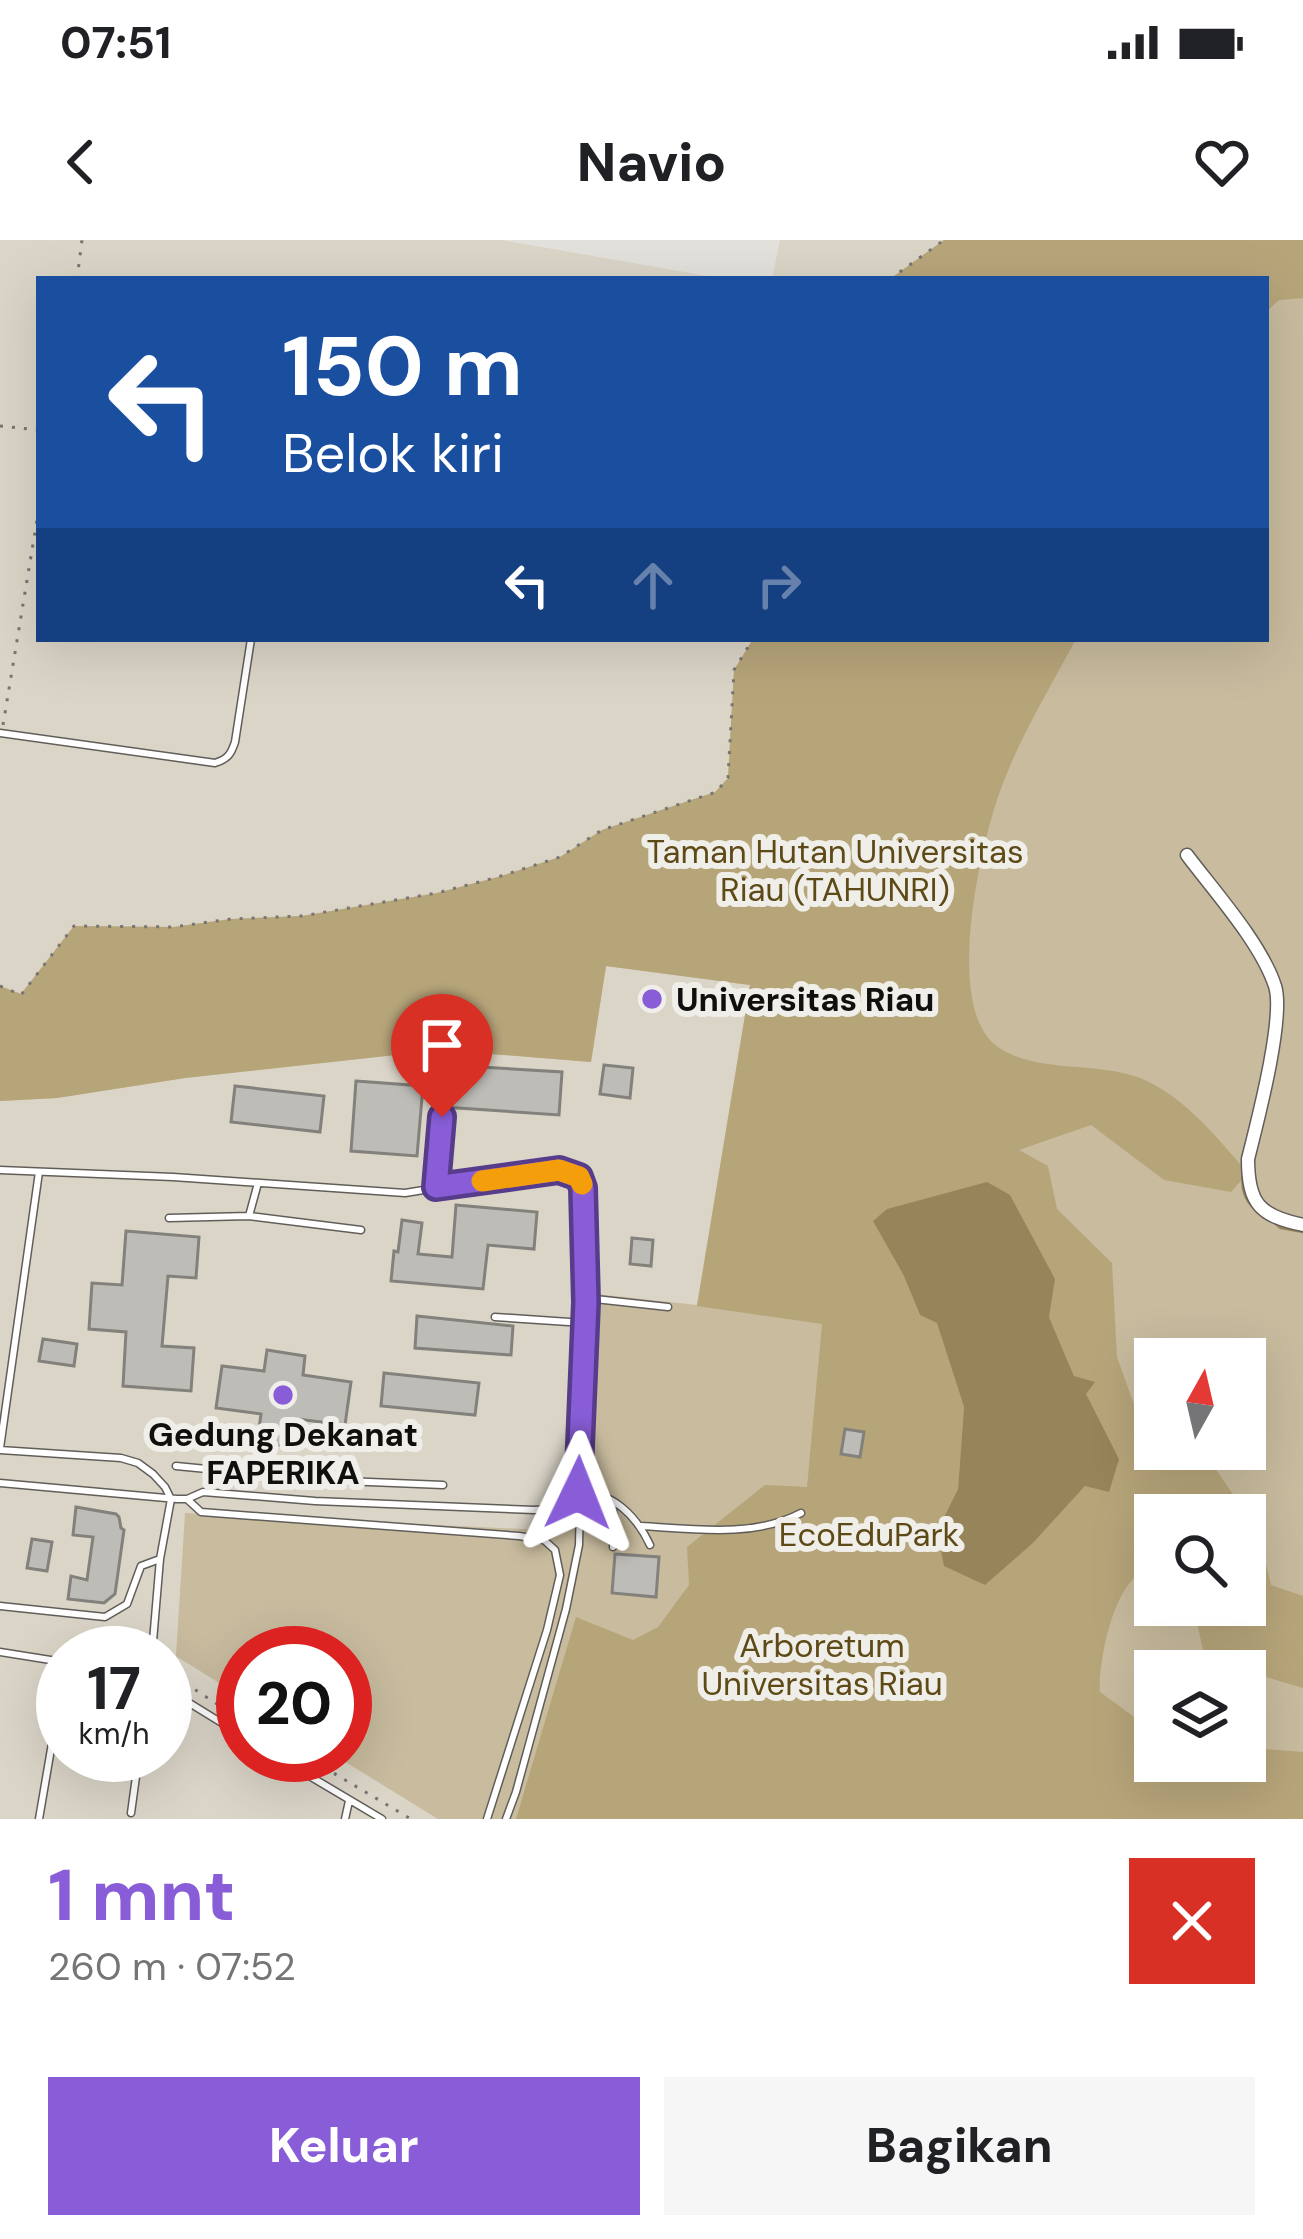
<!DOCTYPE html>
<html lang="id">
<head>
<meta charset="utf-8">
<style>
  :root { --surface:#fff; --page:#f6f6f6; --text:#202124; --muted:#757577; --accent:#885dd7 }
  body { margin:0; font-family:"DM Sans",sans-serif; background:var(--page); color:var(--text); height:100vh; display:flex; flex-direction:column; font-size:45px; white-space:nowrap }
  * { box-sizing:border-box; margin:0 }
  p { font-size:39px; color:var(--muted) }
  .icon { flex:none; width:66px; height:66px; fill:none; stroke:currentColor; stroke-width:2; stroke-linecap:round; stroke-linejoin:round }
  .map { position:relative; height:1579px; overflow:hidden }
  .side { display:flex; flex-direction:column; background:var(--surface); flex:1 }
  .side>* { flex:none }
  .banner { position:absolute; left:36px; top:36px; width:1233px; height:366px; border-radius:0px; box-shadow:0 12px 48px #0002; background:#1a4fa0; color:#fff; overflow:hidden }
  .needle { width:78px; rotate:8deg }
  .controls { position:absolute; left:1134px; top:1098px; display:grid; gap:24px }
  .controls a { display:grid; place-items:center; width:132px; height:132px; border-radius:0px; background:var(--surface); box-shadow:0 12px 48px #0002; font-size:60px }
  .speed { position:absolute; left:36px; top:1386px; display:flex; gap:24px; font-size:60px; font-weight:700; text-align:center }
  .speed>* { display:grid; place-content:center; width:156px; height:156px; border-radius:50%; background:var(--surface); box-shadow:0 12px 48px #0002; line-height:1 }
  .speed small { font-size:30px; font-weight:400 }
  .speed .limit { border:18px solid #d22; background:#fff; color:#111 }
  .pin { position:absolute; display:grid; place-items:center; width:102px; height:102px; color:#fff; margin:-123px -51px; border-radius:50% 50% 50% 0; rotate:-45deg; box-shadow:0 0 12px #0007 }
  .pin .icon { rotate:45deg }
  .me { position:absolute; width:132px; margin:-66px; rotate:2deg; stroke-linejoin:round; filter:drop-shadow(0 0 9px #0008) }
  .turn { display:flex; align-items:center; gap:42px; height:252px; padding:0 48px; font-size:54px }
  .turn .icon { width:156px; height:156px; stroke-width:2.5 }
  .turn b { display:block; font-size:84px; line-height:102px }
  .lanes { display:flex; align-items:center; height:114px; padding:0 48px; background:#0003; justify-content:center; gap:60px; direction:ltr }
  .lanes .off { opacity:.35 }
  .round { display:grid; place-items:center; flex:none; width:126px; height:126px; border-radius:0px; background:var(--page) }
  .headline { display:flex; align-items:center; justify-content:space-between; height:204px; padding:0 48px }
  h1 { font-size:72px; font-weight:800; line-height:90px; color:var(--accent) }
  .button { display:flex; gap:24px; margin-top:auto; padding:24px 48px }
  .button a { flex:1; height:138px; border-radius:0px; background:var(--accent); color:#fff; font-size:48px; font-weight:800; line-height:138px; text-align:center }
  .button a+a { background:var(--page); color:var(--text) }
  .status { display:flex; justify-content:space-between; align-items:center; height:84px; padding:0 60px; background:var(--surface); direction:ltr }
  .status svg { height:33px; fill:currentColor }
  header { display:flex; justify-content:space-between; align-items:center; height:156px; padding:0 48px; background:var(--surface); font-size:54px; font-weight:800 }
  .map>svg:first-child { display:block }
  .built { fill:#dbd5c8; fill-rule:evenodd }
  .green { fill:#c8bb9e; fill-rule:evenodd }
  .forest { fill:#b7a57a; fill-rule:evenodd }
  .water { fill:#96845b }
  .lines { fill:none; stroke-linecap:round; stroke-linejoin:round }
  .stream { stroke:#96845b; stroke-width:4.5 }
  .building { fill:#bebcb6; stroke:#83817c; stroke-width:3 }
  .lane-casing { stroke:#615e5a; stroke-width:9 }
  .street-casing { stroke:#615e5a; stroke-width:15 }
  .path { stroke:#777571; stroke-width:3; stroke-dasharray:3 9; stroke-linecap:butt }
  .lane { stroke:#fff; stroke-width:6 }
  .street { stroke:#fff; stroke-width:12 }
  .route-casing { stroke:#583c8c; stroke-width:30 }
  .route { stroke:#885dd7; stroke-width:21 }
  .slow { stroke:#f59e0b; stroke-width:21 }
  .poi-dot { fill:#885dd7; stroke:#f0eee8; stroke-width:4.5 }
  .labels { text-anchor:middle; dominant-baseline:central; stroke-width:12; stroke-linejoin:round; paint-order:stroke }
  .park-label { font-size:33px; fill:#5e4a16; stroke:#f0eee8 }
  .poi-label { font-size:33px; font-weight:bold; fill:#100f0d; stroke:#f0eee8; text-anchor:start }
</style>
</head>
<body>
<div class="status"><b>07:51</b><svg viewBox="0 0 49 12"><path d="M0 12V9h3v3zM5 12V6h3v6zM10 12V3h3v9zM15 12V0h3v12zM26 1h20v11H26zM47 4h2v5h-2z"/></svg></div>
<header><svg class="icon" aria-label="back" viewBox="0 0 24 24"><path d="M15 5l-7 7 7 7"/></svg>Navio<svg class="icon" aria-label="heart" viewBox="0 0 24 24"><path d="M12 20l-8-8c-3-5 5-10 8-4 3-6 11-1 8 4z"/></svg></header>
<div class="map">
<svg width="1303" height="1579" viewBox="0 0 1303 1579">
  <rect width="100%" height="100%" fill="#e3e1db"/>
  <path class="built" d="M0 0H501L725 39H39V399H1266V39H772L780 0H1303V1579H0ZM1155 1119H1245V1209H1155ZM1155 1275H1245V1365H1155ZM63 1413H165V1515H63ZM243 1413H345V1515H243ZM1155 1431H1245V1521H1155Z"/>
  <path class="green" d="M944 0H1303V1579H438L334 1515H345V1413H243V1458L176 1416 185 1273 564 1291 574 1285 596 1054 697 1065 750 745 606 726 591 822 441 810 185 838 57 858 0 861V746L21 754 74 686 173 687 231 679 302 676 437 653 498 637 560 617 602 590 716 552 728 538 734 430 753 399H1266V39H890ZM1155 1119H1245V1209H1155ZM1155 1275H1245V1365H1155ZM1155 1431H1245V1521H1155Z"/>
  <path class="forest" d="M944 0H1303V58L1279 60 1266 72V39H890Z
    M753 399H1076C1049 450 1018 500 999 554 980 608 943 769 998 807 1038 834 1095 821 1140 838 1186 857 1216 897 1248 933L1231 952 1164 940 1091 885 1019 910 1048 926 1057 969 1112 1023 1117 1117 1141 1184 1155 1190V1209H1202L1258 1291 1271 1345 1303 1356V1448L1225 1425 1203 1410 1193 1365H1245V1275H1155V1329C1149 1331 1142 1332 1137 1336 1112 1354 1098 1423 1100 1452L1141 1482 1155 1500V1521H1172L1188 1540 1213 1537 1224 1521H1245V1510L1252 1508 1303 1512V1579H516L576 1377 633 1400 658 1387 689 1345 687 1307 765 1245 807 1247 822 1084 697 1066 750 745 606 726 591 822 441 810 185 838 57 858 0 861V746L21 754 74 686 173 687 231 679 302 676 437 653 498 637 560 617 602 590 715 552 728 538 734 430ZM903 1034 1049 1077 1074 1136 1119 1219 1086 1245 1033 1303 985 1345 937 1291 958 1249 964 1167 937 1082 920 1075Z"/>
  <path class="water" d="M987 942 1010 955 1055 1039 1049 1077 1074 1136 1095 1142 1086 1154 1119 1219 1109 1252 1085 1246 1033 1303 985 1345 944 1326 937 1291 958 1249 964 1167 937 1083 920 1075 903 1034 873 981 887 969Z"/>
  <g class="lines">
    <path class="stream" d="M1244 936C1242 948 1246 961 1256 968
      M1275 982 1281 987 1303 991"/>
  </g>
  <path class="building" d="M447 825 562 832 559 875 444 867Z
    M604 825 633 828 630 858 600 854Z
    M356 841 423 846 417 916 351 911Z
    M235 846 324 856 320 892 231 882Z
    M456 965 537 972 534 1009 488 1005 483 1049 391 1041 394 1011 398 1012 402 980 422 983 418 1014 452 1017Z
    M126 991 199 997 196 1038 168 1036 162 1106 194 1108 191 1151 123 1146 126 1092 89 1089 92 1043 122 1045Z
    M632 998 653 1000 651 1026 630 1024Z
    M417 1076 513 1086 511 1115 415 1108Z
    M43 1099 77 1104 74 1126 39 1121Z
    M267 1110 305 1116 303 1135 351 1142 345 1185 297 1179 294 1207 257 1203 261 1174 216 1168 222 1126 264 1131Z
    M384 1133 479 1143 475 1175 381 1166Z
    M845 1189 864 1192 860 1217 841 1214Z
    M76 1267 116 1274 119 1277 121 1288 124 1290 115 1354 104 1363 68 1359 71 1336 87 1340 93 1297 73 1295Z
    M32 1299 52 1302 47 1331 27 1328Z
    M615 1314 659 1317 656 1357 612 1353Z"/>
  <g class="lines">
    <g class="lane-casing">
      <path id="lane" d="M0 493 215 523C228 519 231 514 235 502L251 399
        M0 930 173 937 405 953 436 948 441 877
        M436 948 558 930 579 937 583 948 586 1062
        M249 976 258 943
        M169 978 249 976 361 990
        M495 1077 584 1083 579 1305 566 1369 516 1552 506 1579
        M584 1083 586 1062 595 1059 668 1067
        M0 1208 39 932
        M0 1210 121 1218 138 1223 153 1234 165 1247 171 1259 160 1319 152 1413
        M176 1226 320 1240 443 1245
        M0 1243 177 1259H187L203 1252 315 1261 534 1270 578 1267
        M578 1253C612 1250 637 1277 650 1305
        M187 1259 201 1272 519 1296 544 1300 555 1310 560 1335 547 1390 487 1579
        M611 1260 615 1281 613 1307
        M641 1286C693 1289 754 1298 801 1273
        M0 1366 105 1377 127 1364 141 1326 160 1319
        M0 1412 63 1422
        M165 1448 243 1496
        M274 1515 382 1579
        M131 1573 139 1515
        M39 1579 63 1439
        M345 1579 349 1561"/>
    </g>
    <g class="street-casing">
      <path id="street" d="M1187 615C1214 651 1261 703 1275 746 1285 777 1257 883 1248 919 1248 964 1260 976 1303 985"/>
    </g>
    <path class="path" d="M77 39 82 0
      M890 39 944 0
      M0 186 39 190
      M3 485 39 268
      M0 746 21 755 74 686 173 687 231 679 302 676 437 653 498 637 560 617 602 590 716 552 728 538 734 430 753 399
      M165 1430 243 1481
      M303 1515 411 1579"/>
    <use href="#lane" class="lane"/>
    <use href="#street" class="street"/>
  </g>
  <g class="lines">
    <g class="route-casing">
      <path id="route" d="M442 877 436 947 559 930 579 937 583 948 586 1062 578 1253"/>
    </g>
    <use href="#route" class="route"/>
    <path class="slow" d="M482 941 559 930 579 937 582 944"/>
  </g>
  <g class="poi-dot">
    <circle cx="652" cy="759" r="12"/>
    <circle cx="283" cy="1155" r="12"/>
  </g>
  <g class="labels">
    <g class="park-label">
      <text x="835" y="611">Taman Hutan Universitas<tspan x="835" dy="38">Riau (TAHUNRI)</tspan></text>
      <text x="869" y="1294">EcoEduPark</text>
      <text x="822" y="1405">Arboretum<tspan x="822" dy="38">Universitas Riau</tspan></text>
    </g>
    <g class="poi-label">
      <text x="676" y="759">Universitas Riau</text>
      <text x="283" y="1194" text-anchor="middle">Gedung Dekanat<tspan x="283" dy="38">FAPERIKA</tspan></text>
    </g>
  </g>
</svg>
<div class="controls">
<a><svg class="needle" viewBox="-14 -14 28 28"><path d="M0-13l5 13h-10z" fill="#e53935"/><path d="M0 13l5-13h-10z" fill="#757577"/></svg></a>
<a><svg class="icon" aria-label="search" viewBox="0 0 24 24"><circle cx="10" cy="10" r="6"/><path d="M15 15l6 6"/></svg></a>
<a><svg class="icon" aria-label="layers" viewBox="0 0 24 24"><path d="M12 4l9 5-9 5-9-5zM3 14l9 5 9-5"/></svg></a>
</div>
<div class="speed"><div>17<small>km/h</small></div><div class="limit">20</div></div>
<div class="pin" style="left:442px;top:877px;background:#d93025"><svg class="icon" aria-label="arrive" viewBox="0 0 24 24"><path d="M6 21V4h12l-3 4 3 4H6"/></svg></div>
<svg class="me" style="left:578px;top:1253px" viewBox="-20 -20 40 40"><path d="M0-17L14 15 0 8-14 15z" fill="#885dd7" stroke="#fff" stroke-width="4"/></svg>
<div class="banner">
<div class="turn"><svg class="icon" aria-label="left" viewBox="0 0 24 24"><path d="M17 20v-9H6M10 6l-5 5 5 5"/></svg><div><b>150 m</b>Belok kiri</div></div>
<div class="lanes"><svg class="icon" aria-label="left" viewBox="0 0 24 24"><path d="M17 20v-9H6M10 6l-5 5 5 5"/></svg><svg class="icon off" aria-label="ahead" viewBox="0 0 24 24"><path d="M12 20V5M6 11l6-6 6 6"/></svg><svg class="icon off" aria-label="right" viewBox="0 0 24 24"><path d="M7 20v-9h11M14 6l5 5-5 5"/></svg></div>
</div>
</div>
<section class="side">
<div class="headline"><div><h1>1 mnt</h1><p>260 m · 07:52</p></div><a class="round" style="background:#d93025;color:#fff"><svg class="icon" aria-label="close" viewBox="0 0 24 24"><path d="M6 6l12 12M18 6L6 18"/></svg></a></div>
<div class="button"><a>Keluar</a><a>Bagikan</a></div>
</section>
</body>
</html>
